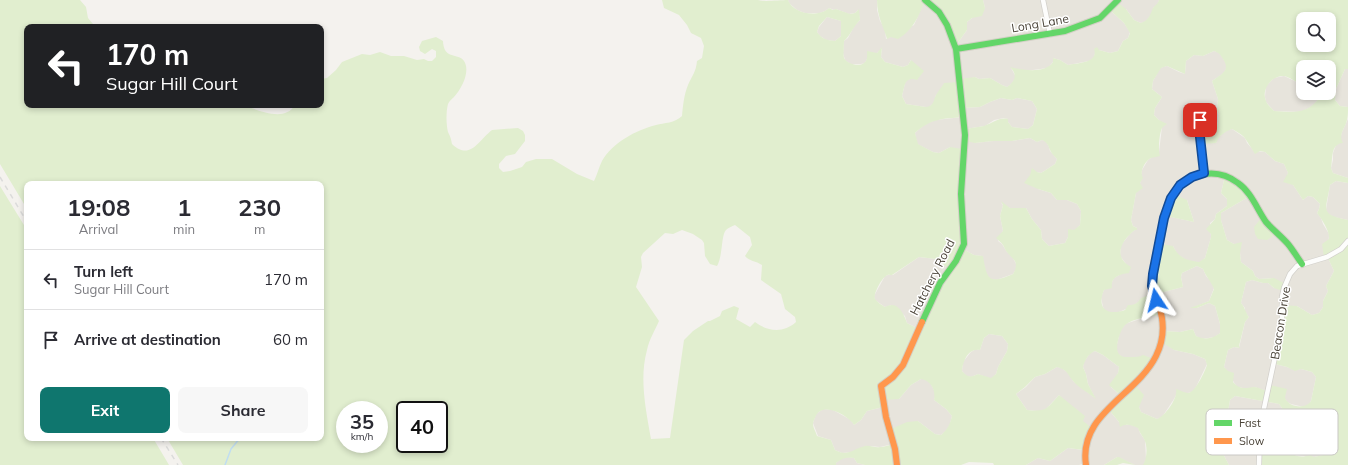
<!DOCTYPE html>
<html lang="en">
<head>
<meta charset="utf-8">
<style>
  :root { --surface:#fff; --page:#f7f7f7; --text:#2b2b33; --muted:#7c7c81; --line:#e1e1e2; --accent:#0f766e }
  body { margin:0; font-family:Mulish,sans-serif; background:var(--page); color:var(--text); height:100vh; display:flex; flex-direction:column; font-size:15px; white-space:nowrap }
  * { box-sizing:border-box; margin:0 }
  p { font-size:13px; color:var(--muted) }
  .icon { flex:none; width:22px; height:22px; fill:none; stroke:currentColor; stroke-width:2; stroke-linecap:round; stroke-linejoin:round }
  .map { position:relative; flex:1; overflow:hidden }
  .details { position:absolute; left:24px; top:181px; width:300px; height:260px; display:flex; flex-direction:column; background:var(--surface); border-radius:8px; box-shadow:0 2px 6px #0003 }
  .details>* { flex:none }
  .banner { position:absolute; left:24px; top:24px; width:300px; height:84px; border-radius:8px; box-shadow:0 2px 6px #0003; background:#202124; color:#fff; overflow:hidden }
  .controls { position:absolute; left:1296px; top:12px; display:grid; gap:8px }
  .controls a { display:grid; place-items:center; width:40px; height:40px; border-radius:8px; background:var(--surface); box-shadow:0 2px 6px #0003; font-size:20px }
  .speed { position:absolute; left:336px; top:401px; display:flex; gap:8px; font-size:20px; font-weight:700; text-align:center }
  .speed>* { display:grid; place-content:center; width:52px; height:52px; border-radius:50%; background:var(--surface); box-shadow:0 2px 6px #0003; line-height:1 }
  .speed small { font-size:10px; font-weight:400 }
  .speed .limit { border:2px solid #111; border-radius:6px; background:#fff; color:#111 }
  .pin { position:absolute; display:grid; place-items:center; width:34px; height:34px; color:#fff; margin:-17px; border-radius:8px; box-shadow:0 2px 6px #0006 }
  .me { position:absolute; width:44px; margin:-22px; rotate:350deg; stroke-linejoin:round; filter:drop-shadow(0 0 3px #0008) }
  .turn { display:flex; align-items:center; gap:14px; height:84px; padding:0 16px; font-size:18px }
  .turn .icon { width:52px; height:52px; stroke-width:2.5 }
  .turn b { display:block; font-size:28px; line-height:34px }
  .eta { display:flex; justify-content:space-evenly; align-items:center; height:68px; text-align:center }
  .eta b { font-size:24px; font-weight:700; line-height:28px }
  .button { display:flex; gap:8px; margin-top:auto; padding:8px 16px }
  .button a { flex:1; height:46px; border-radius:8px; background:var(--accent); color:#fff; font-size:16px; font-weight:700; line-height:46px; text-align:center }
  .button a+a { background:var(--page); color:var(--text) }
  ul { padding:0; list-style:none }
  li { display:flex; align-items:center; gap:12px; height:60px; padding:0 16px; border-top:1px solid var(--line) }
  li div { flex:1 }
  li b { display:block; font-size:15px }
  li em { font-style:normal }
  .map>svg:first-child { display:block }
  .residential { fill:#e7e4dc; fill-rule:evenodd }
  .green { fill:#e1eecf; fill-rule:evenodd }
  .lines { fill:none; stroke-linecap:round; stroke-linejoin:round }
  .stream { stroke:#c0ddf1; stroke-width:1.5 }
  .street-casing { stroke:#d2d0cb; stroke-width:6 }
  .fast-casing { stroke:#d3cfc5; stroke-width:8 }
  .slow-casing { stroke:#d3cfc5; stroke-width:8 }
  .street { stroke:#fdfdfc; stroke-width:4.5 }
  .fast { stroke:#63d668; stroke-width:6 }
  .slow { stroke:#ff974d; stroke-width:6 }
  .rail { stroke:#dbdbda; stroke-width:1.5; stroke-dasharray:5 5; stroke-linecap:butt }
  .route-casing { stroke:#114b97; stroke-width:10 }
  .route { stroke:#1a73e8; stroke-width:7 }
  .labels { text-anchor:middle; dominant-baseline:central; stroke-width:3; stroke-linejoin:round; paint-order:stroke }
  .street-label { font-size:12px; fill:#4b4439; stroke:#fff }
  .key { fill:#fff; stroke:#c9c7c4; stroke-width:1 }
  .key-label { font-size:11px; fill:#4b4439 }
</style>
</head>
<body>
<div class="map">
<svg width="1348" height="465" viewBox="0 0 1348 465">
  <rect width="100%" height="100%" fill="#f4f2ee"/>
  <path class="residential" d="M788 0H877V10L880 21 885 29 886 39 914 25 925 0 939 11 957 44 967 30V22L985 8 983 0H1159L1158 4 1153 8V13L1145 22 1141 23 1134 20 1126 9 1111 11 1124 23 1130 32 1128 38 1123 41 1118 51 1110 53 1099 50 1095 53 1094 58 1089 61 1068 65 1060 60 1053 58V62L1048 68 1025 71 1011 68 1016 77 1014 82 1007 87 1002 85 990 78 979 79 975 77 960 82 936 95 934 103 929 107H926L906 104 902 96 905 83 907 80 912 78 911 60 908 65 903 67 885 62 881 57 882 48 877 53 867 59 865 63 861 64H850L845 60 843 53 844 41 848 38 854 26 860 20 858 10 855 13 849 14 836 9 834 10 829 8 825 11 820 13H805L797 10 789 3Z
    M827 17 841 21V36L835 41 826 40 820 36 817 32 819 27Z
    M1214 51 1220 53 1227 65 1226 69 1224 73 1212 81 1218 99 1217 111 1219 115 1217 127 1215 131 1201 132 1219 137 1225 131 1232 129 1245 138 1247 143 1254 151 1265 152 1275 161 1284 164 1288 173 1287 176 1303 200 1308 196 1313 197 1320 204 1319 209 1317 213 1321 218 1323 224 1329 234 1328 258 1334 271 1326 286 1328 291 1323 301V307L1319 313 1312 315 1297 306 1275 364 1287 367 1295 370 1301 369 1312 372 1316 377 1311 401 1309 404 1304 407 1291 404 1287 402 1284 397 1267 391 1254 387 1249 389 1237 387 1224 367 1228 350 1234 347 1239 348 1245 322 1249 317 1245 312V308L1241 303 1246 282 1252 280 1263 283H1268L1274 288V278L1259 279 1255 276 1253 271 1241 262 1240 253 1234 244 1227 240 1221 220V213L1250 196 1225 176 1221 193 1227 199V206L1216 214 1215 219 1210 223 1211 237 1205 258 1199 263 1186 260 1177 254 1173 246 1154 293 1135 305 1119 312 1111 313 1105 311 1103 307 1101 297 1104 290 1111 284 1114 278 1121 274 1127 265 1120 256 1121 245 1130 234 1137 228 1133 226 1131 220 1136 193 1142 178 1141 175 1142 170 1148 160 1159 152 1162 127 1159 120 1154 115 1155 108 1162 97 1152 89 1153 81 1160 68 1167 66 1179 72 1185 74 1186 61 1194 55 1203 56ZM1187 200 1194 222 1167 216Z
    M1345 69H1348V107L1340 106 1335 100 1336 89Z
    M1284 76 1303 85V93H1317L1319 98 1314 105 1302 112 1274 111 1266 102 1265 97 1266 86 1274 78Z
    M1001 98 1012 100 1017 98 1032 101 1037 109 1033 125 1028 129 1012 127 1008 122V119L1004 118 994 120 985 126 965 129 975 143 993 141H1012L1030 138 1037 142 1042 140 1046 141 1049 147 1050 151 1057 159 1055 164 1041 173 1037 172 1038 189 1051 193 1057 200H1067L1077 204 1081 211 1080 225 1068 237 1065 243 1049 246 1042 239 1041 230 1032 219 1026 208H1010L1001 203 1003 205 1000 216 1003 231 998 241 1002 244 1007 252 1012 256 1016 264V269L1013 274 996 280 990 279 986 273 982 256 974 255 963 249 950 147 939 153 933 152 917 144 915 133 924 125 935 120 963 117V108L980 107 990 102Z
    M1348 119V178L1333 173 1331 168 1333 160V153L1336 145 1339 143 1342 132Z
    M1336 181 1348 183V220L1334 217 1328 214 1326 210 1330 185Z
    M919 257 936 259 950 270 919 329 907 323 905 316 891 305 885 307 875 300 874 296 885 276 888 275H893Z
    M1197 266 1203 269 1206 276 1211 281 1214 288 1209 301 1192 308H1197L1209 303 1215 306 1220 324V333L1215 337 1201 339 1196 336 1193 329 1180 332 1164 331 1174 350 1193 354 1205 359 1207 364 1195 389 1192 392 1188 393H1177L1174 399 1162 417 1157 419 1141 412 1139 407 1135 385 1139 357H1122L1118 354 1116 349 1120 331 1125 324 1146 317 1154 316 1156 294 1183 287 1181 277 1182 273Z
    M989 334 1002 336 1008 344 1007 351 998 367 996 374 991 379 978 374 971 377 966 376 962 371 963 362 971 352 976 349 980 350 984 338Z
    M1095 351 1103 355 1119 367 1118 373 1111 387 1121 396 1109 410 1119 422 1124 425H1131L1138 427 1140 433 1145 440 1146 459 1144 465H1135L1117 457 1104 465H1087L1085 463 1079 465H1026L1038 458 1050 461 1068 448 1083 450V421L1059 395 1046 409 1042 411H1037L1027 410 1016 394 1026 387 1035 377 1045 374 1057 367 1062 368 1070 375 1073 381 1095 398 1088 384 1086 374 1083 367 1084 362 1090 353Z
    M921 379H925L930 382 936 394 934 400 946 409 952 416 950 424 947 430 941 435 935 434 918 421 893 444 880 447 871 446 864 447 853 452 842 453 835 450 831 440 818 436 813 423 816 414 823 409 833 410 851 420 854 425 861 420 867 411 883 407 884 399H899L911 385Z
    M1235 396 1279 404 1282 408 1285 417 1306 418 1315 423H1319L1328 431 1331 446 1323 455 1314 457 1294 455 1289 451 1288 448 1258 436 1245 435 1230 431 1226 425 1230 400Z
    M1229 437 1259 439V465H1229L1222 452 1224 441Z
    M848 457 854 458 857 463 865 465H836V463L841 458Z"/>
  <path class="green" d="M0 0H80L86 7 88 18 93 24 94 27H27V105H234L238 108 244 107 246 106C260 111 285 122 295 105H321V79L327 78 336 70 342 62 362 54 370 55 380 52 391 56H404L417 60 424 59 428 61H432L436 57V51L432 49 425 54 420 51 419 47 422 41 436 37 443 41C443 44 444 48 445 50 450 59 464 53 466 66 468 76 461 89 454 97 452 99 449 101 448 104 446 111 446 124 448 132 450 136 451 138 452 144 470 161 478 141 492 130L518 128 523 131 525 135V141L515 154 506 156 499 164V168L503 172 510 171 522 167 526 162 536 159H552L577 174 594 181C597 175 599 167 602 161 612 143 636 130 656 125 664 123 675 123 682 116 683 105 684 95 688 85 692 76 696 72 697 61L702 58 704 46 701 38 691 33 687 25 679 15 664 8 662 0H758C763 2 780 0 788 0 793 14 818 18 829 8L833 10 836 9 850 14 855 13 859 9 860 20C852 28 851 35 844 41 844 47 843 53 844 58 847 64 859 67 864 63 868 60 867 55 867 51L877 53 882 47 881 57 885 62 903 67 908 65 911 60 924 71 917 80C904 76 905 86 902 96L906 104 926 107C934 106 933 101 936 95 938 91 942 87 944 83L959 82 960 79 975 77 979 79 990 78 1002 85 1007 87C1015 81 1018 75 1010 67 1022 70 1045 74 1053 62V58L1060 60 1068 65C1077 63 1099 63 1094 49L1097 47 1099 50 1110 53 1118 51 1123 41 1128 38 1130 33 1124 23 1111 11 1117 2 1126 9 1134 20 1141 23C1149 20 1150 15 1153 8 1155 5 1158 4 1159 0H1348V69H1345L1336 89 1335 100 1340 106 1348 107C1348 111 1348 116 1347 120 1345 129 1338 134 1343 143 1330 144 1333 159 1331 168L1333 173 1348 178V183L1336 181 1330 185C1326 211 1319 214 1348 220V465H1259V439L1229 437 1224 441 1222 452 1229 465H1143C1147 459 1148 446 1144 439 1142 435 1139 432 1138 428 1131 425 1126 423 1120 427L1119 422 1109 410 1121 396 1109 385 1118 373 1119 367 1103 355 1095 351C1088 354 1085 360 1083 367L1086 374 1088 384 1096 399C1089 393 1079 388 1073 381 1067 374 1068 370 1057 367L1045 374 1035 377 1025 387 1016 394 1027 410C1047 412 1046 409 1059 395L1085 416 1083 421 1092 428 1084 450 1068 448 1050 461 1038 458 1026 465H994L993 463 969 462 961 465H865L857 463 854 458C846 457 842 458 836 463V465H183L167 438H321V184H27V209L0 164ZM827 17 841 21V36L835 41C826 40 822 39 817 32L819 26ZM1303 19H1329V45H1303ZM1214 51C1219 53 1220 54 1223 59 1231 71 1221 74 1212 81L1218 99 1217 111 1219 115 1217 127 1215 131 1201 132 1202 144 1216 143C1220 135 1224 132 1232 129 1236 131 1241 134 1244 137 1245 138 1254 152 1255 154L1260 151 1265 152 1275 161 1284 164 1288 173 1283 182 1293 185 1303 200 1308 196 1313 197 1320 204 1319 209 1317 213C1322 219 1330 232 1329 239L1322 244 1324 257 1328 258 1334 271 1326 286 1328 291 1323 301V307L1319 313 1312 315 1297 306 1283 305 1275 364 1287 367 1295 371 1301 369 1312 372 1316 377 1311 401C1307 408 1293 408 1288 402 1287 402 1285 398 1285 397L1287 389 1270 385 1267 391C1263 390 1258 387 1254 387 1245 388 1240 390 1233 382L1234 373 1228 371 1224 367 1228 350 1234 347 1240 348 1239 346 1245 322 1249 317C1245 312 1245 307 1241 303L1246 282 1252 280 1263 283H1268L1274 288 1283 291 1286 284 1274 278 1259 279 1255 276 1253 271 1241 262 1240 253 1242 242 1234 244 1227 240 1221 220V213L1250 196 1225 176 1221 193 1227 199V206L1216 214 1215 219 1206 229 1211 234V237L1205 258 1199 262C1186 260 1179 258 1173 246L1161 244 1153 286 1154 293 1141 298C1137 304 1135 305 1128 305L1125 310C1108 316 1096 309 1104 290L1112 288C1110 277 1120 274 1129 273L1131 267C1112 256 1122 240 1135 230H1137V228L1133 226 1131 220 1136 193 1143 188 1140 183 1143 178C1139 172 1145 161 1151 158 1154 157 1157 157 1160 156 1158 151 1159 134 1162 128 1163 127 1165 125 1167 124L1159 120 1154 115 1155 108 1162 97 1152 89 1153 81 1161 68 1167 66 1185 74 1186 61 1194 55 1203 56ZM1303 67H1329V93H1317L1319 98C1307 115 1292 112 1274 111 1272 108 1267 105 1266 101 1261 90 1271 76 1283 76 1289 76 1296 83 1303 85ZM1001 98 1012 100 1017 98 1032 101 1037 109 1033 125 1028 129 1012 127 1008 122V119C999 117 993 123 984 126 978 127 971 128 965 129L966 141 975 143 993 141H1012L1030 138 1037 142 1042 140C1047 142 1048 145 1050 150 1051 153 1054 156 1057 159L1055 164 1041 173 1037 172 1032 168 1030 175 1024 183 1038 189 1051 193 1057 200H1067L1077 204 1081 211 1080 225 1074 230 1068 229V237L1065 243 1049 246 1042 239 1041 230 1032 219 1026 208H1010L1001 201 1003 205 1000 216 1003 231 996 238C998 240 1001 242 1003 245 1004 247 1005 249 1006 251 1013 260 1020 261 1013 274 988 285 987 279 983 256L974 255 963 249 962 149 950 147 939 153 933 152 918 144 915 133C932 118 942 119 963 117V108L980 107 990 102ZM735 225 750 237 752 245 745 256C749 261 756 261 762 265L761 280 781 294 785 309 795 317 796 322C784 333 768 332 755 322L750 327 736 319 739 308 734 306 722 311 720 316 710 321H708L693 331 684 340 670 438 651 439C646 410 639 379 647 350 649 340 655 330 659 321L636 287 642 267 641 257 643 253 665 233 673 234 682 230 693 234 702 240 704 243 705 256 710 264 717 266C723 256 721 235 726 230 728 228 732 226 735 225ZM919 257 936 259 950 270 919 329 907 323C905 317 900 305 892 305 890 305 886 306 885 307 882 305 877 302 875 299 873 294 882 278 886 276 888 274 890 275 892 275ZM1197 266 1203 269C1206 277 1211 281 1214 289L1209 301 1190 308H1197L1209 303 1215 306 1220 324V333C1213 339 1204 340 1196 336L1193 329 1180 332 1164 331 1163 343 1174 350 1193 354 1205 359 1207 365C1205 371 1195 393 1188 393 1185 393 1180 390 1176 389 1178 398 1166 415 1157 419L1141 412 1139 407 1144 395 1135 385 1154 359 1143 355C1139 357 1136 357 1131 357 1127 357 1122 358 1119 354 1114 349 1120 330 1125 325 1133 318 1151 317 1161 314L1156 294 1183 287 1181 277 1182 273ZM989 334 1002 336 1008 344 1007 351 998 367 996 374 991 378 978 374C970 378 967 377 962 371 963 361 968 348 980 350L984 338ZM921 379C931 380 936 391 934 400L946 409 952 416C950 424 948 429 941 435L935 434 918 421 907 422 891 429 893 444C889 445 884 447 880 447 875 448 870 445 865 446 852 449 849 457 835 450L831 440 817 436C816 432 813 428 813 424 813 423 814 419 815 418 821 400 848 415 854 425L861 420 867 411 883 407 884 400 899 399 911 385ZM1235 396 1279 404 1282 408 1284 417 1306 418 1315 423H1319L1328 431 1331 446 1323 455 1314 457 1310 455C1299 459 1287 455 1288 442L1283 436 1245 435 1230 431 1226 424 1230 400ZM345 410H379V444H345ZM405 410H439V444H405Z
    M877 0H983L985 8 982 16 972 18 967 22V30L957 44 959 48 956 47 946 22 925 1C918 17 914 29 898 39L891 37 887 39C883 25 877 17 877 0Z
    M0 186 27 230V438H153L169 465H0Z
    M1175 195 1187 200 1194 222 1166 216Z
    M1262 217 1276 234 1267 240 1258 239 1255 234 1254 227Z
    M1117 457H1119L1135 465 1123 463 1117 465H1104Z"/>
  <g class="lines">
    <path class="stream" d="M225 465 231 449 240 438"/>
    <g class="street-casing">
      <path id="street" d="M1043 0 1050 34
        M1200 120 1199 128 1203 173
        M1259 465 1260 427 1282 324V297L1284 288 1290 274 1297 266 1327 257 1341 249 1348 241"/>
    </g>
    <g class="fast-casing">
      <path id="fast" d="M956 49 1065 31 1100 18 1118 0
        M1161 237C1163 224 1165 208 1172 196 1185 173 1216 166 1238 183 1251 192 1257 209 1266 222 1273 230 1281 236 1288 244 1293 250 1297 257 1302 264
        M922 322 940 283 956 261 964 244 961 194 965 135 956 49 947 25 939 12 925 0"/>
    </g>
    <g class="slow-casing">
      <path id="slow" d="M897 465 895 449 886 417 881 386 893 377 903 365 922 322
        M1086 465C1078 414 1136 396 1156 356 1164 340 1165 324 1159 306 1157 299 1153 293 1153 286 1152 269 1158 253 1161 237"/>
    </g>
    <use href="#street" class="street"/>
    <use href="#fast" class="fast"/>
    <use href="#slow" class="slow"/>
    <path class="rail" d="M0 177 27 222
      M161 438 178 465"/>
  </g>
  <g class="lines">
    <g class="route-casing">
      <path id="route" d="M1156 300 1152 286 1153 274 1164 218 1171 198 1180 185 1192 177 1204 173 1199 128 1200 120"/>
    </g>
    <use href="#route" class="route"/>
  </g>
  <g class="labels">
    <g class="street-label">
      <text transform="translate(1040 23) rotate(-10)">Long Lane</text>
      <text transform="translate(932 277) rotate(-63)">Hatchery Road</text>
      <text transform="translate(1280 323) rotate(-81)">Beacon Drive</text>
    </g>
  </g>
  <rect x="1206" y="409" width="132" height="46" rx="6" class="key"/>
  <rect x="1214" y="420" width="18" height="6" fill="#63d668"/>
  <rect x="1214" y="438" width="18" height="6" fill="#ff974d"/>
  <g class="key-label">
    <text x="1239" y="427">Fast</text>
    <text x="1239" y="445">Slow</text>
  </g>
</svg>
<div class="controls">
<a><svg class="icon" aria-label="search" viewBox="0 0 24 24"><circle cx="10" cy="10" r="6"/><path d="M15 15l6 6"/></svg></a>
<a><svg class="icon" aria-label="layers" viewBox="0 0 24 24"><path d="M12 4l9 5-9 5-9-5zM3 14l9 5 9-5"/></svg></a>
</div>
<div class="speed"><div>35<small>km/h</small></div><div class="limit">40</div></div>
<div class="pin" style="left:1200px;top:120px;background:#d93025"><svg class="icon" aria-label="arrive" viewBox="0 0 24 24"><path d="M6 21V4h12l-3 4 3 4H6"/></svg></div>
<svg class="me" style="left:1156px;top:300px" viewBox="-20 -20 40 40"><path d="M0-17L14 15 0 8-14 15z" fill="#1a73e8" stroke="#fff" stroke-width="4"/></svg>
<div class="banner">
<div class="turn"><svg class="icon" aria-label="left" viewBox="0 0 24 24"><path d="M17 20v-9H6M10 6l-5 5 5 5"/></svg><div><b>170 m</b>Sugar Hill Court</div></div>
</div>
<section class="details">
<div class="eta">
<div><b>19:08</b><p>Arrival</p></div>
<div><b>1</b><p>min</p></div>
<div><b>230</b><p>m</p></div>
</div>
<ul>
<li><svg class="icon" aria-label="left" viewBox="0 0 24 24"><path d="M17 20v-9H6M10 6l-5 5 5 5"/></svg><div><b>Turn left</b><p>Sugar Hill Court</p></div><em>170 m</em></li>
<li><svg class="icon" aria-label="arrive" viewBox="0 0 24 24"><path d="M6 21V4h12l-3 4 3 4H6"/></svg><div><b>Arrive at destination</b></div><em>60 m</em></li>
</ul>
<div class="button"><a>Exit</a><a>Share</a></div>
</section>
</div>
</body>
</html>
